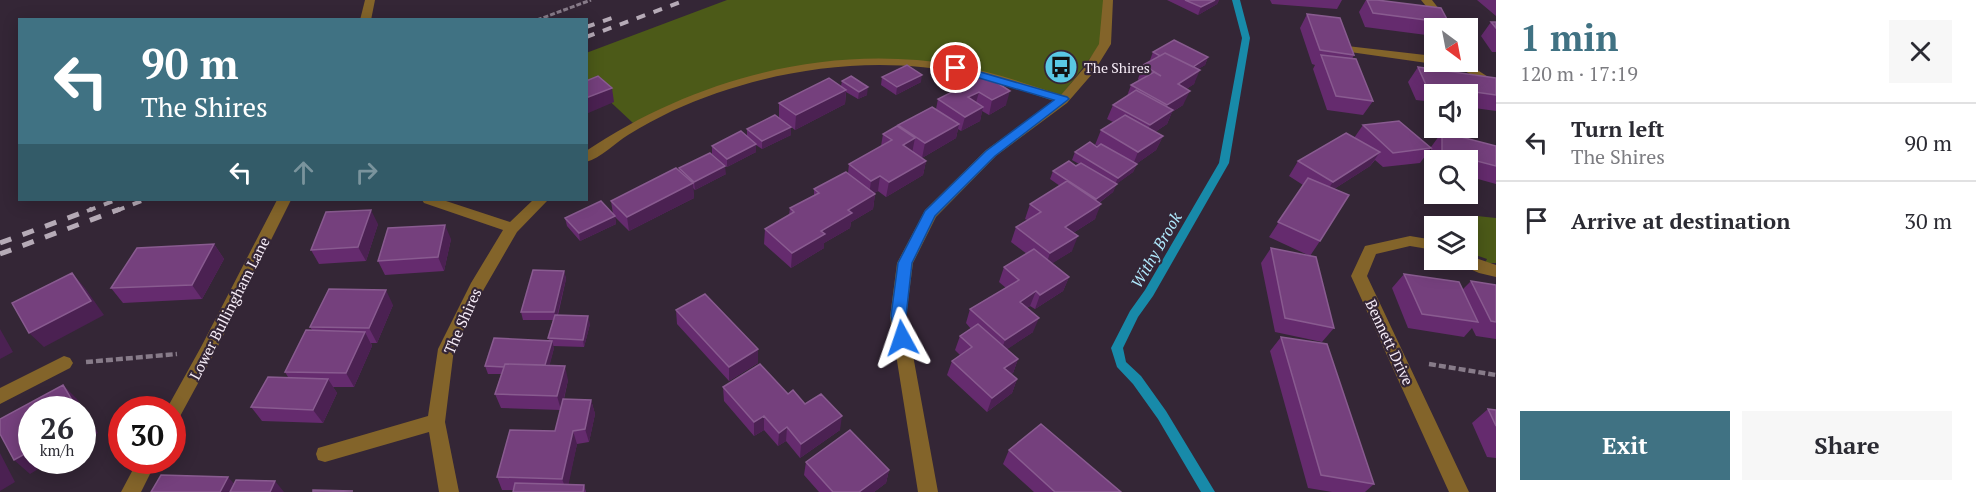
<!DOCTYPE html>
<html lang="en">
<head>
<meta charset="utf-8">
<style>
  :root { --surface:#fff; --page:#f7f7f7; --text:#2b2b33; --muted:#7c7c81; --line:#e1e1e2; --accent:#407283 }
  body { margin:0; font-family:"PT Serif",serif; background:var(--page); color:var(--text); height:100vh; display:flex; flex-direction:column; font-size:22px; white-space:nowrap }
  * { box-sizing:border-box; margin:0 }
  p { font-size:20px; color:var(--muted) }
  .icon { flex:none; width:33px; height:33px; fill:none; stroke:currentColor; stroke-width:2; stroke-linecap:round; stroke-linejoin:round }
  .map { position:relative; flex:1; overflow:hidden }
  .details { display:flex; flex-direction:column; background:var(--surface); width:480px }
  .details>* { flex:none }
  .banner { position:absolute; left:18px; top:18px; width:570px; height:183px; border-radius:0px; box-shadow:0 3px 15px #0003; background:#407283; color:#fff; overflow:hidden }
  .needle { width:39px; rotate:148deg }
  .buttons { position:absolute; left:1424px; top:18px; display:grid; gap:12px }
  .buttons a { display:grid; place-items:center; width:54px; height:54px; border-radius:0px; background:var(--surface); box-shadow:0 3px 15px #0003; font-size:30px }
  .speed { position:absolute; left:18px; top:396px; display:flex; gap:12px; font-size:30px; font-weight:700; text-align:center }
  .speed>* { display:grid; place-content:center; width:78px; height:78px; border-radius:50%; background:var(--surface); box-shadow:0 3px 15px #0003; line-height:1 }
  .speed small { font-size:15px; font-weight:400 }
  .speed .limit { border:9px solid #d22; background:#fff; color:#111 }
  .pin { position:absolute; display:grid; place-items:center; width:51px; height:51px; color:#fff; margin:-26px; border:3px solid #fff; border-radius:50%; box-shadow:0 2px 6px #0007 }
  .me { position:absolute; width:66px; margin:-33px; rotate:355deg; stroke-linejoin:round; filter:drop-shadow(0 0 4px #0008) }
  .turn { display:flex; align-items:center; gap:21px; height:126px; padding:0 24px; font-size:27px }
  .turn .icon { width:78px; height:78px; stroke-width:2.5 }
  .turn b { display:block; font-size:42px; line-height:51px }
  .lanes { display:flex; align-items:center; height:57px; padding:0 24px; background:#0003; justify-content:center; gap:30px; direction:ltr }
  .lanes .off { opacity:.35 }
  .round { display:grid; place-items:center; flex:none; width:63px; height:63px; border-radius:0px; background:var(--page) }
  .summary { display:flex; align-items:center; justify-content:space-between; height:102px; padding:0 24px }
  h1 { font-size:36px; font-weight:600; line-height:45px; color:var(--accent) }
  .cta { display:flex; gap:12px; margin-top:auto; padding:12px 24px }
  .cta a { flex:1; height:69px; border-radius:0px; background:var(--accent); color:#fff; font-size:24px; font-weight:600; line-height:69px; text-align:center }
  .cta a+a { background:var(--page); color:var(--text) }
  ul { padding:0; list-style:none }
  li { display:flex; align-items:center; gap:18px; height:78px; padding:0 24px; border-top:2px solid var(--line) }
  li div { flex:1 }
  li b { display:block; font-size:22px }
  li em { font-style:normal }
  main { display:flex; flex:1; min-height:0 }
  .map>svg:first-child { display:block }
  .green { fill:#4c5a18 }
  .lines { fill:none; stroke-linecap:round; stroke-linejoin:round }
  .stream { fill:#188aa9; fill-rule:evenodd }
  .path-far1 { stroke:#877b89; stroke-width:3; stroke-dasharray:5 2; stroke-linecap:butt }
  .path { stroke:#877b89; stroke-width:4.5; stroke-dasharray:7 3; stroke-linecap:butt }
  .minor { fill:#83642a; fill-rule:evenodd }
  .rail-far1 { stroke:#b6abb7; stroke-width:4; stroke-dasharray:9 9; stroke-linecap:butt }
  .rail { stroke:#b6abb7; stroke-width:5; stroke-dasharray:12 12; stroke-linecap:butt }
  .wall { fill:#652b6e }
  .shaded-wall { fill:#4b2152 }
  .building { fill:#75407d; stroke:#895b90; stroke-width:1.5 }
  .route { fill:#1a73e8; stroke:#114b97; stroke-width:1.5 }
  .labels { text-anchor:middle; dominant-baseline:central; stroke-width:4.5; stroke-linejoin:round; paint-order:stroke }
  .far-poi-label { font-size:14px; fill:#f6ecf7; stroke:#342636; text-anchor:start }
  .street-label { font-size:15px; fill:#f6ecf7; stroke:#342636 }
  .water-label { font-size:16px; font-style:italic; fill:#b0e9fd; stroke:#342636 }
</style>
</head>
<body>
<main>
<div class="map">
<svg width="1496" height="492" viewBox="0 0 1496 492">
  <rect width="100%" height="100%" fill="#342636"/>
  <path class="green" d="M727 0H1108L1101 44 1058 100 951 68 873 60 759 77 633 123 587 80 586 53Z
    M1477 216 1496 218V263H1485L1487 259 1467 252V226H1447L1454 217Z"/>
  <g class="lines">
    <path class="stream" d="M1232 0H1240L1250 38 1229 163 1153 296 1138 317 1123 348 1126 362 1141 376 1166 411 1215 492H1201L1158 419 1133 384 1117 367 1111 348 1130 311 1145 290 1219 163 1242 38Z"/>
    <path class="path-far1" d="M537 20 591 0"/>
    <path class="path" d="M86 362 177 354
      M1429 364 1496 375"/>
    <path class="minor" d="M365 0H375L371 20H360Z
      M1103 0H1113L1111 44 1093 73 1067 103 996 156 936 217 913 263 906 317 938 492H918L890 317 897 263 925 210 986 150 1054 101C1025 92 996 81 966 74 870 53 762 70 672 111 658 118 642 126 628 135 615 143 601 158 586 162V151C693 79 827 43 955 65 991 71 1026 84 1061 95L1084 68 1099 44Z
      M1421 0H1432L1454 28H1444Z
      M1347 46 1434 56V62H1439L1434 64 1343 51V47Z
      M1452 62H1465L1496 82V92Z
      M277 200H291L215 352 178 420 172 423V410H166L201 347Z
      M422 200H443L510 222 533 200H548L517 232 484 289 454 349 445 422 459 492H439L429 432 325 462 318 460 316 454 318 448 325 446 428 416 438 349 471 283 503 230 424 203Z
      M1410 236 1434 240V250L1410 246 1376 254 1367 276 1469 492H1449L1351 276 1365 246Z
      M1467 255 1496 265V277L1479 273 1459 264 1457 260H1467Z
      M64 356 70 358 73 363 70 368 0 404V388Z
      M138 460H157L141 492H121Z"/>
    <path class="rail-far1" d="M586 27 612 18
      M586 37 686 0
      M87 211 116 200
      M116 211 144 200"/>
    <path class="rail" d="M0 243 92 209
      M0 254 120 209"/>
  </g>
  <path class="wall" d="M1167 0H1219L1217 4 1198 15Z
    M1270 0H1342L1337 9 1272 4Z
    M1366 0H1377L1449 23 1445 28H1434V36L1365 27 1359 12Z
    M1477 0H1496V16Z
    M1307 14 1354 55 1352 59 1373 101 1363 115 1327 110 1313 69 1315 65 1312 64 1300 28Z
    M1491 22H1496V52H1492L1481 36Z
    M1153 52 1208 57 1205 65 1198 69 1194 84 1186 89 1183 105 1172 112 1167 124 1155 132 1163 136 1156 150 1136 164H1137L1133 172 1116 184 1113 192 1099 203 1095 219 1073 233 1072 251 1052 263 1069 277 1063 291 1035 309 1030 306 1027 308 1033 332 1007 349 1018 359 1013 373 1011 374 1017 379 1012 393 987 412 947 375 952 361 960 355 955 350 960 336 971 329 966 323 970 309 1006 288 999 282 1004 267 1027 254 1011 242 1016 227 1027 220 1025 219 1030 204 1060 186 1050 179 1053 171 1079 164 1072 160 1075 152 1098 146 1095 145 1101 130 1113 122 1107 119 1113 105 1127 96 1131 85 1139 81 1138 79 1143 65 1151 61 1150 60Z
    M1418 67 1496 78V111L1467 107V94H1434V102L1416 100 1408 82Z
    M985 75 1006 105 989 115 982 111 980 121 961 131 958 129 956 138 922 158 926 161 923 175 886 197 878 191 874 193 875 194 873 209 851 222 850 228 824 243V248L791 268 764 244 765 229 789 215 790 208 814 195V189L848 173 849 164 881 146 883 134 897 127 898 125 936 109 938 99Z
    M882 77 921 82 896 95 881 85Z
    M842 81 867 95 858 99 846 92 845 104 795 130 779 118V103L841 86Z
    M1363 125 1431 148V147L1442 132 1496 146V184L1467 176V160H1434V167L1431 166V148L1420 163 1383 167 1375 160 1370 166 1334 189 1320 241 1310 256 1269 237 1303 185 1289 176 1298 161 1354 138Z
    M791 127V135L762 149 756 145V152L727 167 712 154V146L747 136V129Z
    M679 168 726 174 695 190 693 188 694 198 629 231 615 217 616 224 580 241 567 226 565 218 613 214 611 201 679 171Z
    M378 224 366 261 319 264 311 250Z
    M451 239 444 271 385 275 378 261Z
    M214 244 224 259 202 299 123 303 111 288Z
    M1271 248 1334 328 1322 342 1275 332 1261 263Z
    M564 271 566 279 558 315 590 324 584 347 553 346 554 348 549 366 568 380 564 399 591 400 595 414 589 442 577 444 568 484 584 485 586 492H513V490H502L497 477 555 431 560 410 501 408 495 394 501 374H488L485 366 549 340 548 338 553 320H523L521 312Z
    M1404 274 1462 290 1471 281 1496 285V339L1476 336 1472 328 1464 337 1408 328 1392 288Z
    M393 305 377 343H371L372 346 354 387H333L337 393 323 423 262 421 251 407 288 377 285 372 312 330 310 327Z
    M676 310 758 363 729 381 677 324Z
    M1281 337 1374 484 1365 492H1332L1308 488 1270 351Z
    M723 387 788 394 805 404 840 430 800 458 786 441 778 446 764 430 754 436 724 401Z
    M1488 409 1496 410V458L1487 457 1472 423Z
    M1009 450 1121 492H1034L1003 464Z
    M806 462 889 470 886 483 874 492H819L804 475Z"/>
  <path class="shaded-wall" d="M1215 0H1219L1217 4 1198 15 1201 7Z
    M1208 57 1205 65 1184 78 1188 70Z
    M1200 70 1194 84 1171 99 1178 84Z
    M922 75 921 82 896 95 897 87Z
    M868 87 867 95 858 99 859 92Z
    M612 88 614 102 586 114V98Z
    M846 90 845 104 795 130 796 115Z
    M1010 91 1006 105 989 115 992 100Z
    M1190 91 1183 105 1172 112 1167 124 1143 140 1150 125 1162 117 1167 105Z
    M979 92 975 106 968 97Z
    M983 107 980 121 961 131 965 117Z
    M959 124 956 138 922 158 925 143Z
    M791 127V135L762 149V141Z
    M1163 136 1156 150 1132 167 1138 152Z
    M915 138 912 153 903 145Z
    M756 144V152L727 167V159Z
    M1380 152 1370 166 1323 196 1333 182Z
    M926 161 923 175 886 197 889 182Z
    M1137 164 1133 172 1114 186 1118 178Z
    M725 166 726 174 695 190 694 182Z
    M880 176 878 191 869 196 871 181Z
    M693 183 694 198 629 231 627 217Z
    M1117 184 1113 192 1093 207 1096 199Z
    M875 194 873 209 851 222 850 228 824 243V248L791 268 792 253 848 210Z
    M1101 204 1095 219 1059 242 1065 227Z
    M371 210 378 224 366 261 358 247Z
    M615 216 616 224 580 241 579 233Z
    M445 225 451 239 444 271 438 257Z
    M1078 236 1072 251 1045 268 1050 253Z
    M214 244 224 259 202 299 192 285Z
    M564 271 566 279 556 320 554 312Z
    M72 273 85 288 104 315 44 347 29 333Z
    M1069 277 1063 291 1035 309 1040 295Z
    M386 290 393 305 377 343 369 328Z
    M1036 291 1030 306 1014 316 1020 302Z
    M588 316 590 324 584 347 583 340Z
    M1039 318 1033 332 1000 354 1005 340Z
    M0 329 13 352 0 359Z
    M365 332 372 346 354 387 346 373Z
    M552 341 554 348 547 376 544 368Z
    M758 349V363L729 381V367Z
    M1018 359 1013 373 999 382 1004 368Z
    M565 366 568 380 561 410 557 396Z
    M328 379 337 393 323 423 313 410Z
    M1017 379 1012 393 987 412 992 398Z
    M63 385 77 399 98 433 82 443V410H78Z
    M591 400 595 414 589 442 585 429Z
    M764 416V430L754 436V422Z
    M842 416 840 430 800 458 801 444Z
    M787 427 786 441 778 446 779 433Z
    M573 431 577 444 567 492 562 479Z
    M32 450V460H53L30 474 14 460Z
    M0 453 15 482 0 491Z
    M889 470 886 483 874 492H859Z
    M228 477 240 490 239 492H220Z
    M275 481 284 492H270Z"/>
  <path class="building" d="M1185 0H1215L1201 7Z
    M1367 0H1377L1441 8 1449 23 1373 13Z
    M1307 14 1340 18 1354 55 1320 50Z
    M1491 22H1496V28Z
    M1174 40 1208 57 1193 67 1165 53 1160 56 1153 52Z
    M1165 53 1200 70 1178 84 1190 91 1167 105 1131 85 1154 72 1161 76 1143 65Z
    M1321 55 1356 59 1373 101 1336 96Z
    M907 65 922 75 897 87 882 77Z
    M1418 67 1496 78V95L1426 85Z
    M985 75 1010 91 992 100 979 92 968 97 983 107 965 117 938 99Z
    M598 76 612 88 586 98V81Z
    M851 76 868 87 859 92 842 81Z
    M829 78 846 90 796 115 779 103Z
    M1136 90 1173 110 1150 125 1113 105Z
    M932 107 959 124 925 143 898 125Z
    M775 115 791 127 762 141 747 129Z
    M1125 115 1163 136 1138 152 1101 130Z
    M1399 121 1431 148 1393 153 1363 125Z
    M897 126 915 138 903 145 926 161 889 182 880 176 871 181 849 164 892 140 883 134Z
    M741 131 756 144 727 159 712 146Z
    M1442 132 1496 146V166L1442 152Z
    M1346 133 1380 152 1333 182 1298 161Z
    M1090 142 1097 147 1101 144 1137 164 1118 178 1075 152Z
    M710 153 725 166 694 182 679 168Z
    M1069 161 1076 166 1081 163 1117 184 1096 199 1053 171Z
    M676 168 693 183 627 217 611 201Z
    M846 172 875 194 848 210 852 213 821 231 825 234 792 253 765 229 794 212 790 208 819 193 814 189Z
    M1308 178 1349 195 1320 241 1278 222Z
    M1067 181 1101 204 1065 227 1078 236 1050 253 1016 227 1041 212 1030 204Z
    M601 201 615 216 579 233 565 218Z
    M371 210 358 247 311 250 326 212Z
    M445 225 438 257 378 261 388 228Z
    M214 244 192 285 111 288 137 248Z
    M1271 248 1316 257 1334 328 1285 318Z
    M1034 249 1069 277 1040 295 1036 291 1020 302 1039 318 1005 340 970 309 1019 280 1004 267Z
    M533 270 564 271 554 312H521Z
    M72 273 91 301 29 333 12 303Z
    M1404 274 1459 282 1478 322 1422 314Z
    M1471 281 1496 285V322L1491 321Z
    M329 289 386 290 369 328 310 327Z
    M705 294 758 349 729 367 676 310Z
    M555 315 588 316 583 340 548 338Z
    M978 324 1018 359 1004 368 1017 379 992 398 952 361 972 347 960 336Z
    M306 330 365 332 346 373 285 372Z
    M1281 337 1327 344 1374 484 1321 475Z
    M494 338 552 341 545 365 505 364 504 367 485 366Z
    M505 364 565 366 557 396 495 394Z
    M760 364 788 394 793 390 805 404 821 394 842 416 801 444 787 427 779 433 764 416 754 422 723 387Z
    M268 377 328 379 313 410 251 407Z
    M63 385 78 410H32V450L14 460 0 434V419Z
    M563 399 591 400 585 429 573 431 562 479 497 477 510 430 555 431Z
    M1488 409 1496 410V426Z
    M1041 424 1121 492H1055L1009 450Z
    M850 430 889 470 859 492H833L806 462Z
    M161 475 228 477 220 492H151Z
    M236 480 275 481 270 492H230Z
    M515 483 584 485 583 492H513Z
    M313 490 353 491 313 492Z"/>
  <path class="route" d="M956 65 1067 97 1069 99 995 156 935 216 912 263 906 316 910 338 907 343H897L891 316 898 263 925 211 986 151 1054 100 952 70V66Z"/>
  <defs>
    <g id="bus-disc" transform="scale(1.725)"><circle r="9.5" fill="#59c8e5" stroke="#342636"/><path d="M-5-6H5V4H4V6H2V4H-2V6H-4V4H-5ZM-3.5-4V0h7V-4ZM-3.5 1.2v1.5H-2V1.2ZM2 1.2v1.5H3.5V1.2Z" fill="#111"/></g>
  </defs>
  <g fill-rule="evenodd">
    <use href="#bus-disc" x="1061" y="67"/>
  </g>
  <g class="labels">
    <g class="far-poi-label">
      <text x="1084" y="67">The Shires</text>
    </g>
    <g class="street-label">
      <text transform="translate(229 308) rotate(-63)">Lower Bullingham Lane</text>
      <text transform="translate(462 321) rotate(-66)">The Shires</text>
      <text transform="translate(1390 342) rotate(65)">Bennett Drive</text>
    </g>
    <g class="water-label">
      <text transform="translate(1156 250) rotate(-60)">Withy Brook</text>
    </g>
  </g>
</svg>
<div class="buttons">
<a><svg class="needle" viewBox="-14 -14 28 28"><path d="M0-13l5 13h-10z" fill="#e53935"/><path d="M0 13l5-13h-10z" fill="#7c7c81"/></svg></a>
<a><svg class="icon" aria-label="sound" viewBox="0 0 24 24"><path d="M4 9h4l5-4v14l-5-4H4zM17 9q2 3 0 6"/></svg></a>
<a><svg class="icon" aria-label="search" viewBox="0 0 24 24"><circle cx="10" cy="10" r="6"/><path d="M15 15l6 6"/></svg></a>
<a><svg class="icon" aria-label="layers" viewBox="0 0 24 24"><path d="M12 4l9 5-9 5-9-5zM3 14l9 5 9-5"/></svg></a>
</div>
<div class="speed"><div>26<small>km/h</small></div><div class="limit">30</div></div>
<div class="pin" style="left:956px;top:68px;background:#d93025"><svg class="icon" aria-label="arrive" viewBox="0 0 24 24"><path d="M6 21V4h12l-3 4 3 4H6"/></svg></div>
<svg class="me" style="left:902px;top:338px" viewBox="-20 -20 40 40"><path d="M0-17L14 15 0 8-14 15z" fill="#1a73e8" stroke="#fff" stroke-width="4"/></svg>
<div class="banner">
<div class="turn"><svg class="icon" aria-label="left" viewBox="0 0 24 24"><path d="M17 20v-9H6M10 6l-5 5 5 5"/></svg><div><b>90 m</b>The Shires</div></div>
<div class="lanes"><svg class="icon" aria-label="left" viewBox="0 0 24 24"><path d="M17 20v-9H6M10 6l-5 5 5 5"/></svg><svg class="icon off" aria-label="ahead" viewBox="0 0 24 24"><path d="M12 20V5M6 11l6-6 6 6"/></svg><svg class="icon off" aria-label="right" viewBox="0 0 24 24"><path d="M7 20v-9h11M14 6l5 5-5 5"/></svg></div>
</div>
</div>
<section class="details">
<div class="summary"><div><h1>1 min</h1><p>120 m · 17:19</p></div><a class="round"><svg class="icon" aria-label="close" viewBox="0 0 24 24"><path d="M6 6l12 12M18 6L6 18"/></svg></a></div>
<ul>
<li><svg class="icon" aria-label="left" viewBox="0 0 24 24"><path d="M17 20v-9H6M10 6l-5 5 5 5"/></svg><div><b>Turn left</b><p>The Shires</p></div><em>90 m</em></li>
<li><svg class="icon" aria-label="arrive" viewBox="0 0 24 24"><path d="M6 21V4h12l-3 4 3 4H6"/></svg><div><b>Arrive at destination</b></div><em>30 m</em></li>
</ul>
<div class="cta"><a>Exit</a><a>Share</a></div>
</section>
</main>
</body>
</html>
